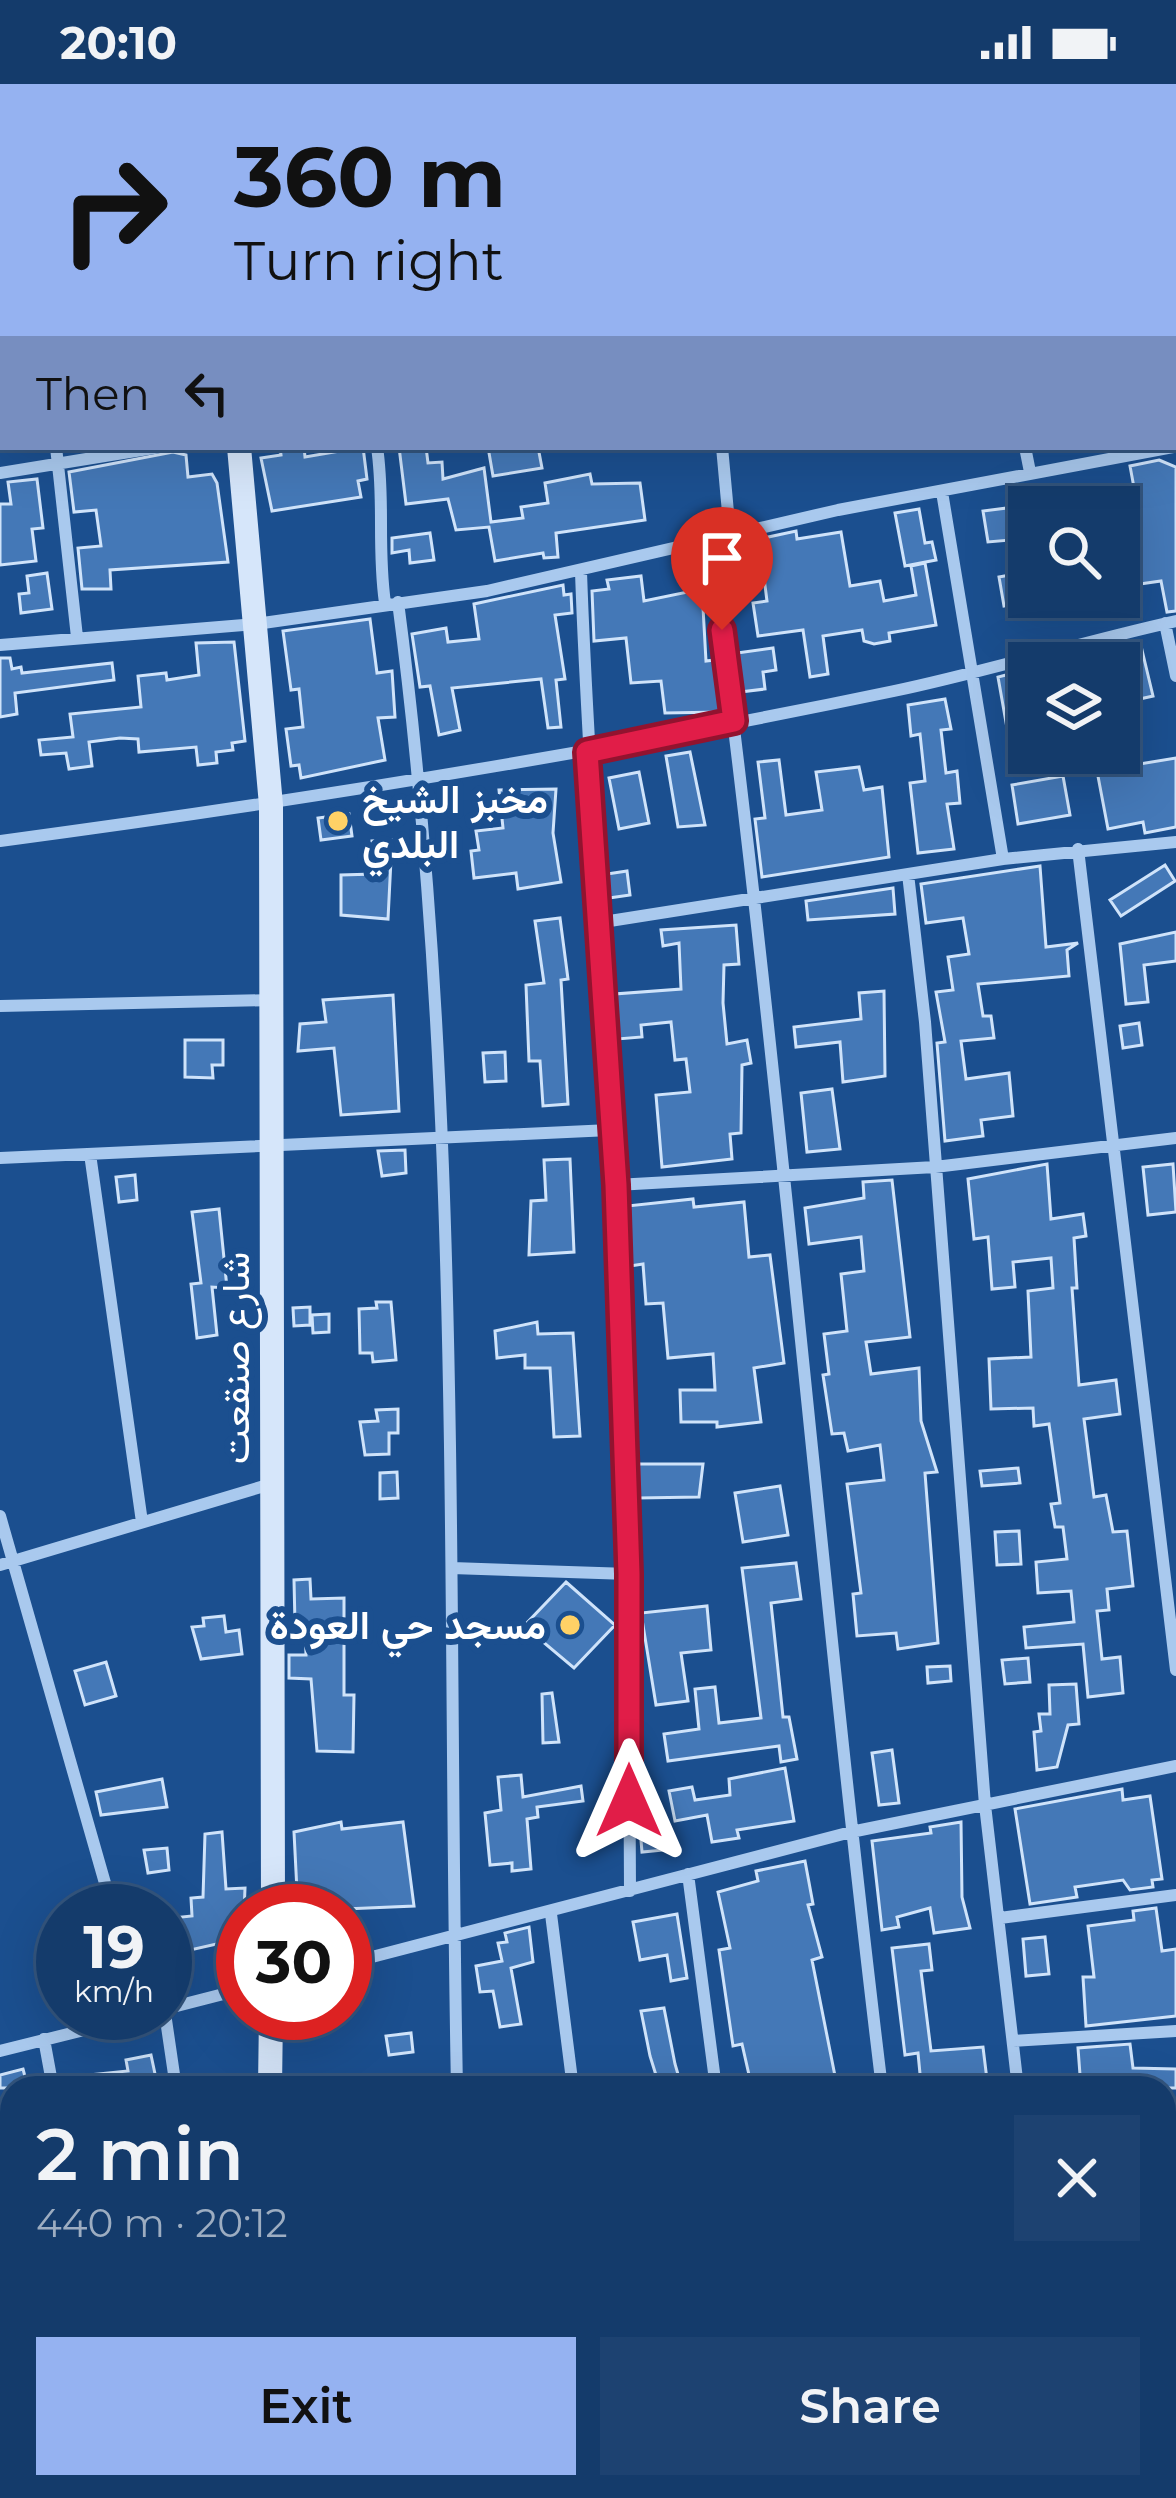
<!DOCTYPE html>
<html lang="en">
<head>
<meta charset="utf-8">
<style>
  :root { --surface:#143b6b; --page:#1d4271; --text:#f1f3f6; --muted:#9dadc1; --line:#33557e; --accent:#95b2f1 }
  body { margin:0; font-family:Montserrat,Vazirmatn,sans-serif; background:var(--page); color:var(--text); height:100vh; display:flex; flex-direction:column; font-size:45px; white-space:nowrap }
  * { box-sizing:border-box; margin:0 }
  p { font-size:39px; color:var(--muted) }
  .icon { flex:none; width:66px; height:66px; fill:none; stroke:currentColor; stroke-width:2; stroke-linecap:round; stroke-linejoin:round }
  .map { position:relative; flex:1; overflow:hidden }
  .panel { position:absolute; left:0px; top:1992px; width:1176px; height:423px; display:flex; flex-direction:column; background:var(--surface); border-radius:36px 36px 0 0; box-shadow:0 12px 48px #0002,0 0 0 3px var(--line) }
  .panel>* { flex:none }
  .banner { position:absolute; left:0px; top:0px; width:1176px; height:366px; box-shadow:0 12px 48px #0002,0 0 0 3px var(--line); background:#95b2f1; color:#111; overflow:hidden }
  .fabs { position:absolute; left:1008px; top:402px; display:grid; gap:24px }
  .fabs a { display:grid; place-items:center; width:132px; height:132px; border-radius:0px; background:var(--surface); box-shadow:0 12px 48px #0002,0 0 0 3px var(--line); font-size:60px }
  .speed { position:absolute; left:36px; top:1800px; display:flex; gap:24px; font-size:60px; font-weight:700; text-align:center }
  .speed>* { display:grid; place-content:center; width:156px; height:156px; border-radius:50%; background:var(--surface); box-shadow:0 12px 48px #0002,0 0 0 3px var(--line); line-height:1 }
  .speed small { font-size:30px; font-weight:400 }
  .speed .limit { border:18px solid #d22; background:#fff; color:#111 }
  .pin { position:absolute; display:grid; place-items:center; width:102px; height:102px; color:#fff; margin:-123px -51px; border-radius:50% 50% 50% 0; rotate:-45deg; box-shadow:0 0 12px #0007 }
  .pin .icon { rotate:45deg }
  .me { position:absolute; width:132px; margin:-66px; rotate:0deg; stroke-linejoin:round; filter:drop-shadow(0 0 9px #0008) }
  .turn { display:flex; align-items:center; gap:42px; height:252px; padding:0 36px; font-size:54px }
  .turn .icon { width:156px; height:156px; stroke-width:2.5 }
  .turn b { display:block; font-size:84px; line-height:102px }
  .then { display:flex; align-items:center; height:114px; padding:0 36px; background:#0003; gap:24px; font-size:45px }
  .round { display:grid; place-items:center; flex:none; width:126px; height:126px; border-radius:0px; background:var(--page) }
  .summary { display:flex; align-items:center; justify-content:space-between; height:204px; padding:0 36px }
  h1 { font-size:72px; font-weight:600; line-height:90px }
  .action { display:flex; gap:24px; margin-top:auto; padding:24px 36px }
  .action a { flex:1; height:138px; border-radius:0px; background:var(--accent); color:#111; font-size:48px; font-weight:600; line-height:138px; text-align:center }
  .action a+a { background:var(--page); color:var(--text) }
  .status { display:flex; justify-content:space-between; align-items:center; height:84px; padding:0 60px; background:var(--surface); direction:ltr }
  .status svg { height:33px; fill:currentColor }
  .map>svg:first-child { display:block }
  .building { fill:#4478b7; stroke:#cfe3fa; stroke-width:3 }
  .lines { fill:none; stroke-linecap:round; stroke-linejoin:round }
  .street { stroke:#a9c9ee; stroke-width:12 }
  .secondary { stroke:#d6e6fa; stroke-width:24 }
  .route-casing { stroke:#92132f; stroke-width:30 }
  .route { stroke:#e11d48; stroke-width:21 }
  .poi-dot { fill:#ffd166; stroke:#1b4f8f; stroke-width:4.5 }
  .labels { text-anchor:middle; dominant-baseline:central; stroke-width:12; stroke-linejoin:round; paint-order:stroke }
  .poi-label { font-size:39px; font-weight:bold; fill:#fff; stroke:#1b4f8f; text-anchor:start }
  .street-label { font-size:39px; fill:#fff; stroke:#1b4f8f }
</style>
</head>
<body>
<div class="status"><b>20:10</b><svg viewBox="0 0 49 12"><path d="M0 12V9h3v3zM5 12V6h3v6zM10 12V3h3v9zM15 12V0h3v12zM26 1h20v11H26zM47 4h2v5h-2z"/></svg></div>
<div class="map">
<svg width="1176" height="2414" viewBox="0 0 1176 2414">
  <rect width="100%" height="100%" fill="#1b4f8f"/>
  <path class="building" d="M280 363H304L305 373 363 363 367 395 358 397 361 413 272 427 261 374 281 371Z
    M399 363H426L428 379 442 378 443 395 484 384 491 438 523 434 521 423 548 419 545 399 590 390 592 400 640 399 645 436 556 449 558 473 544 474 543 469 495 477 489 443 456 446 448 415 406 420Z
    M488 363H538L542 384 493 392Z
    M173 368 186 371 188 393 212 390 217 399 228 478 110 486 111 505H82L78 464 101 462 96 426 74 428 69 388Z
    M1159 376 1176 383V527L1167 528 1161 497 1119 503V412L1135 409 1130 382Z
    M37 395 43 444 32 445 36 477 0 481V420H11L8 398Z
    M1007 424 1011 456 988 458 983 427Z
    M919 425 925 459 932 458 936 476 905 482 895 429Z
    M796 447 797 455 841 448 850 502 880 497 884 517 916 511 911 482 925 479 936 541 889 549 890 557 874 560 864 557 862 546 823 552 828 590 810 593 803 546 758 552 753 519 767 517 759 455Z
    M430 449 434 476 410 479 409 466 392 469V454Z
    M47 489 52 525 21 529 19 510 29 509 27 492Z
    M1021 489 1026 518 1004 522 999 493Z
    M641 492 644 517 702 505 706 577 715 576 721 628 665 629 661 597 631 599 626 554 594 557 592 507 609 505 607 496Z
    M563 501 564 511 571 510 572 529 555 531 565 595 556 596 561 643 548 644 541 595 452 604 460 646 439 651 430 602 420 603 412 550 446 544 448 558 479 555 474 520Z
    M370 535 377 589 392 587 395 633 378 634 385 676 301 694 299 681 291 682 286 645 303 643 299 605 291 606 283 547Z
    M234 558 245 657 232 659 233 666 216 668 217 679 198 681 196 663 139 668 138 655 120 654 89 658 92 682 69 685 66 669 41 671 39 656 73 653 70 630 141 623 138 592 166 589 167 596 199 591 196 559Z
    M773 564 776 586 763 588 765 605 740 608 737 569Z
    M1142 566 1153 612 1131 617 1121 570Z
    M0 574H10L12 585 21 583 22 589 112 579 114 596 15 609 17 630 0 633Z
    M1029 585V657L1010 661 998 593Z
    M945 615 951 645 941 646 946 689 957 687 960 719 947 720 954 765 918 769 910 699 925 697 920 650 911 652 908 621Z
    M690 668 705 741 678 743 666 672Z
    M1176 674V743L1145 749 1143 738 1108 745 1097 687Z
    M779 676 786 731 822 726 816 688 859 683 864 706 882 703 889 773 762 793 755 735 765 734 758 678Z
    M639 688 649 739 619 745 609 694Z
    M1063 692 1070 731 1018 740 1012 701Z
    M556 705 553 749 561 798 518 805 516 789 474 794 471 767 479 766 476 747 503 744 499 706Z
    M349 730 352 752 321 756 318 734Z
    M392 756 388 835 341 831V791L374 790 372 757Z
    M1165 781 1175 797 1121 832 1110 816Z
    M1040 782 1046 863 1078 859 1067 866 1069 892 978 900 983 932H991L994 954 961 957 966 995 1009 989 1013 1032 981 1036 983 1052 945 1057 937 959 945 958 936 908 953 906 948 873 969 870 963 834 926 839 921 800Z
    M627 787 630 811 609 814 607 790Z
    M893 804 895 830 808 836 806 817Z
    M560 834 568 895 561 896 568 1020 543 1022 540 977H529L526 901 544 899 535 837Z
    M736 841 739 880 724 881 723 919 727 960 747 956 751 979 742 981 741 1049 730 1050 732 1075 662 1083 656 1011 690 1008 686 975 675 976 671 938 641 941 642 953 618 955 615 910 681 905 679 859 663 862 661 846Z
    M1176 848V877L1144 881 1148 918 1126 920 1120 860Z
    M884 907 885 992 843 998 840 958 796 963 794 943 861 935 859 909Z
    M393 911 399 1027 341 1031 334 964 298 967 300 940 326 938 323 916Z
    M1139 939 1142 961 1123 964 1120 942Z
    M185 956H223V981H212L213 994 185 993Z
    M505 968 506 997 485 998 483 969Z
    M832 1005 840 1065 807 1068 801 1009Z
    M405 1066 406 1089 382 1092 378 1067Z
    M570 1075 574 1168 529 1171 531 1117 546 1116 544 1076Z
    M1047 1080 1051 1135 1083 1130 1086 1152 1074 1154 1077 1204H1072L1079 1301 1116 1296 1120 1330 1084 1335 1094 1413 1106 1411 1113 1448 1127 1447 1133 1502 1107 1505 1109 1526 1097 1527 1102 1575 1120 1573 1123 1609 1088 1613 1083 1560 1026 1564 1024 1543 1074 1538 1071 1507 1038 1509 1036 1478 1067 1475 1063 1443H1055L1051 1420 1060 1419 1049 1340 1034 1342 1033 1324 991 1325 989 1275 1031 1273 1028 1207 1053 1204 1051 1174 1013 1178 1015 1203 992 1205 988 1153 974 1155 968 1095Z
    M1173 1080 1176 1128 1148 1131 1143 1083Z
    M135 1091 137 1116 119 1118 116 1093Z
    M892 1096 910 1253 866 1258 871 1290 919 1284 921 1337 937 1388 925 1389 938 1559 898 1565 896 1549 857 1552 853 1510 861 1509 847 1400 884 1396 880 1361 848 1367 844 1349 832 1350 823 1291 829 1290 824 1250 847 1247 841 1190 864 1187 861 1153 809 1160 805 1124 864 1114 863 1098Z
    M693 1115 694 1123 744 1118 749 1173 770 1171 784 1279 754 1284 761 1338 717 1343V1338H681L680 1306H715L713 1270 668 1274 663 1219 646 1220 643 1180 630 1182 627 1122Z
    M219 1125 227 1204 212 1203 217 1251 197 1254 191 1200 201 1199 192 1128Z
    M376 1218H391L396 1276 373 1278 372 1269H360L359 1225 377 1224Z
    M310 1223V1241L294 1242 293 1224Z
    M329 1230V1248L313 1249 312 1231Z
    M537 1238 538 1250 573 1249 580 1352 554 1353 550 1284H525V1271L497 1274 495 1247Z
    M398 1325V1349H389V1370L365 1371 360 1338 378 1337 376 1326Z
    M638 1380H703L699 1413 638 1414Z
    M1018 1384 1020 1399 982 1402 980 1387Z
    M397 1388 398 1414 380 1415V1389Z
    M780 1402 788 1451 743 1458 735 1409Z
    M1019 1447 1021 1480 997 1481 995 1448Z
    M796 1479 801 1515 771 1519 783 1633H789L797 1675 781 1678 779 1662 668 1677 664 1650 699 1645 695 1605 715 1603 719 1639 761 1634 742 1484Z
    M310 1495 311 1515 344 1514V1611H354L353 1668 317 1667 311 1595 289 1594V1571H306L305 1540H295L294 1496Z
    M566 1498 615 1541 574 1584 524 1542Z
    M707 1522 711 1566 681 1569 688 1617 656 1621 641 1529Z
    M224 1532 226 1548 239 1546 242 1570 201 1575 192 1543 204 1542 203 1534Z
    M1028 1574 1030 1598 1005 1600 1002 1576Z
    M106 1578 116 1612 85 1621 75 1587Z
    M950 1582 951 1597 928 1599 927 1583Z
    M1076 1600 1079 1640 1068 1641 1057 1683 1037 1686 1034 1648 1041 1647 1039 1630H1050L1049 1601Z
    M552 1609 559 1658 543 1659 542 1610Z
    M892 1666 899 1719 879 1721 872 1669Z
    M785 1684 794 1737 737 1746 739 1754 712 1758 707 1731 675 1737 669 1707 692 1703 695 1716 730 1711 729 1695Z
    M521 1691 523 1713 581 1702 583 1717 537 1723 538 1733 527 1735 531 1785 512 1787V1779L490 1781 485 1729 501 1726 498 1693Z
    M162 1695 167 1723 101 1731 96 1708Z
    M1122 1705 1123 1716 1150 1712 1162 1795 1152 1796 1153 1803 1130 1806 1123 1796 1075 1803 1077 1813 1030 1820 1015 1725Z
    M341 1738 342 1745 403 1738 414 1822 298 1827 294 1748Z
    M961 1738 962 1813 970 1844 934 1849 930 1824 897 1833 899 1843 882 1846 872 1757 931 1749 930 1743Z
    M662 1743 664 1766 642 1768 640 1745Z
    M222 1748 226 1805 245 1804 243 1854 181 1868 184 1879 165 1884V1829L173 1843 172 1834 192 1832 191 1814 203 1813 205 1750Z
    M167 1764 169 1786 148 1789 144 1766Z
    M805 1777 813 1820 808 1821 822 1873 812 1876 835 1992 823 1993 824 2004H804L803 1995 752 2004 742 1960 733 1962 719 1866 730 1864 718 1808 758 1797 756 1787Z
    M1156 1824 1162 1867 1176 1865V1932L1086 1942 1083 1893H1094L1088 1842 1134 1836 1133 1827Z
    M677 1830 687 1894 671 1897 667 1871 640 1876 633 1838Z
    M529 1843 533 1878 511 1884 521 1940 500 1943 493 1907 480 1908 476 1882 502 1877 498 1859 507 1858 505 1849Z
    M1045 1853 1049 1890 1026 1892 1023 1855Z
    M929 1860 932 1886 921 1887 931 1967 983 1963 988 2004H950V1997L921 2000 918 1969 905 1971 892 1864Z
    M664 1924 675 1980 682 2004H660L650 1972 641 1927Z
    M411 1949 413 1968 389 1971 386 1952Z
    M1130 1960 1133 1984 1176 1985V2004H1081L1078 1964Z
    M151 1971 158 2004H68V1993L128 1987 126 1976Z
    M23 1985 28 2004H0V1991Z"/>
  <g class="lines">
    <path class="street" d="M10 0V3
      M423 0V3
      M600 0H637
      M804 0 805 3
      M1068 0 1069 3
      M1173 41H1176
      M0 83 3 82
      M1173 196 1176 195
      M0 197H3
      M56 363 77 553
      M377 363C385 417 377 463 385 519
      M722 363 730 450
      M1025 363 1030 388
      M0 389 160 363
      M942 408 1003 775
      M710 456C779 971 819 1488 882 2004
      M581 488C588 694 606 900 616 1106 627 1340 629 1573 630 1807
      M398 518C463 1011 447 1508 457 2004
      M1165 539 1176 592
      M0 561 256 540 487 507 838 426 1173 363
      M0 757C300 717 598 669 894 607 989 587 1081 558 1176 537
      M1078 765 1176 1586
      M908 790 925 938 985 1721 1018 2004
      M597 839 1003 775 1176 758
      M0 922 272 916
      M90 1070 142 1438
      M0 1074 610 1046
      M616 1101 935 1083 1176 1054
      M0 1432 113 1827
      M0 1481 271 1400
      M452 1484 629 1490
      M688 1790 716 2004
      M551 1830 573 2004
      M1000 1834 1176 1811
      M345 1880 851 1748 1176 1682
      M165 1925 243 1905
      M165 1929 176 2004
      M44 1955 53 2004
      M1013 1957 1176 1947
      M0 1967 152 1929
      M1164 2080 1176 2079
      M0 2162 12 2161
      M1164 2216 1176 2215
      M1164 2344 1176 2343
      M465 2403 466 2414
      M624 2403 626 2414
      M769 2403 770 2414
      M928 2403 929 2414
      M1063 2403 1064 2414
      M13 2414 171 2403
      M638 2414 680 2403"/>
    <path class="secondary" d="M193 0V3
      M239 363 271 721 273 1827
      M270 2004 271 1929
      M260 2403V2414"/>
  </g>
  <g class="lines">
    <g class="route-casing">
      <path id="route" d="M629 1717V1490L616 1101 587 668 734 637 722 546"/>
    </g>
    <use href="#route" class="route"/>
  </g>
  <g class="poi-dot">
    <circle cx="338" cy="737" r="12"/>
    <circle cx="570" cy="1541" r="12"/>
  </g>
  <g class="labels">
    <g class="poi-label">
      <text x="362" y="715">مخبز الشيخ<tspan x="362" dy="45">البلدي</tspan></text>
      <text x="546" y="1541" text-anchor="end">مسجد حي العودة</text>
    </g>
    <g class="street-label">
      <text transform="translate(235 1274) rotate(-90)">شارع صنقعت</text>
    </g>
  </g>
</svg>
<div class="fabs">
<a><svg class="icon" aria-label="search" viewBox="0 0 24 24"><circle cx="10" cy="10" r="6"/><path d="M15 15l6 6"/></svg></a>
<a><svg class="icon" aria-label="layers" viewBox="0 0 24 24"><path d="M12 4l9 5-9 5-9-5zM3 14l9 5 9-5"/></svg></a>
</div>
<div class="speed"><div>19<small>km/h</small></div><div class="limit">30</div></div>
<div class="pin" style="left:722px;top:546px;background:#d93025"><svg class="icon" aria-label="arrive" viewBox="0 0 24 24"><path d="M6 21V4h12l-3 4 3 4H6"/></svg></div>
<svg class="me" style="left:629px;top:1717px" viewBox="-20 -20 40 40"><path d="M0-17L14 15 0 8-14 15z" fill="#e11d48" stroke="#fff" stroke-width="4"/></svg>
<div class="banner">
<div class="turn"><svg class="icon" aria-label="right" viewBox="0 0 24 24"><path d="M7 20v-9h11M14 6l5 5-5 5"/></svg><div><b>360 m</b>Turn right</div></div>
<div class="then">Then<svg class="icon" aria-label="left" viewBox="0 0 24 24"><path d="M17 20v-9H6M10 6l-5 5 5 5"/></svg></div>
</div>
<section class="panel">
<div class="summary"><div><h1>2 min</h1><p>440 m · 20:12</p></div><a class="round"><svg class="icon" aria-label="close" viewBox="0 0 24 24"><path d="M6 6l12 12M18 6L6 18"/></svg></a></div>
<div class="action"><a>Exit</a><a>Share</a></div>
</section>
</div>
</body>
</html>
